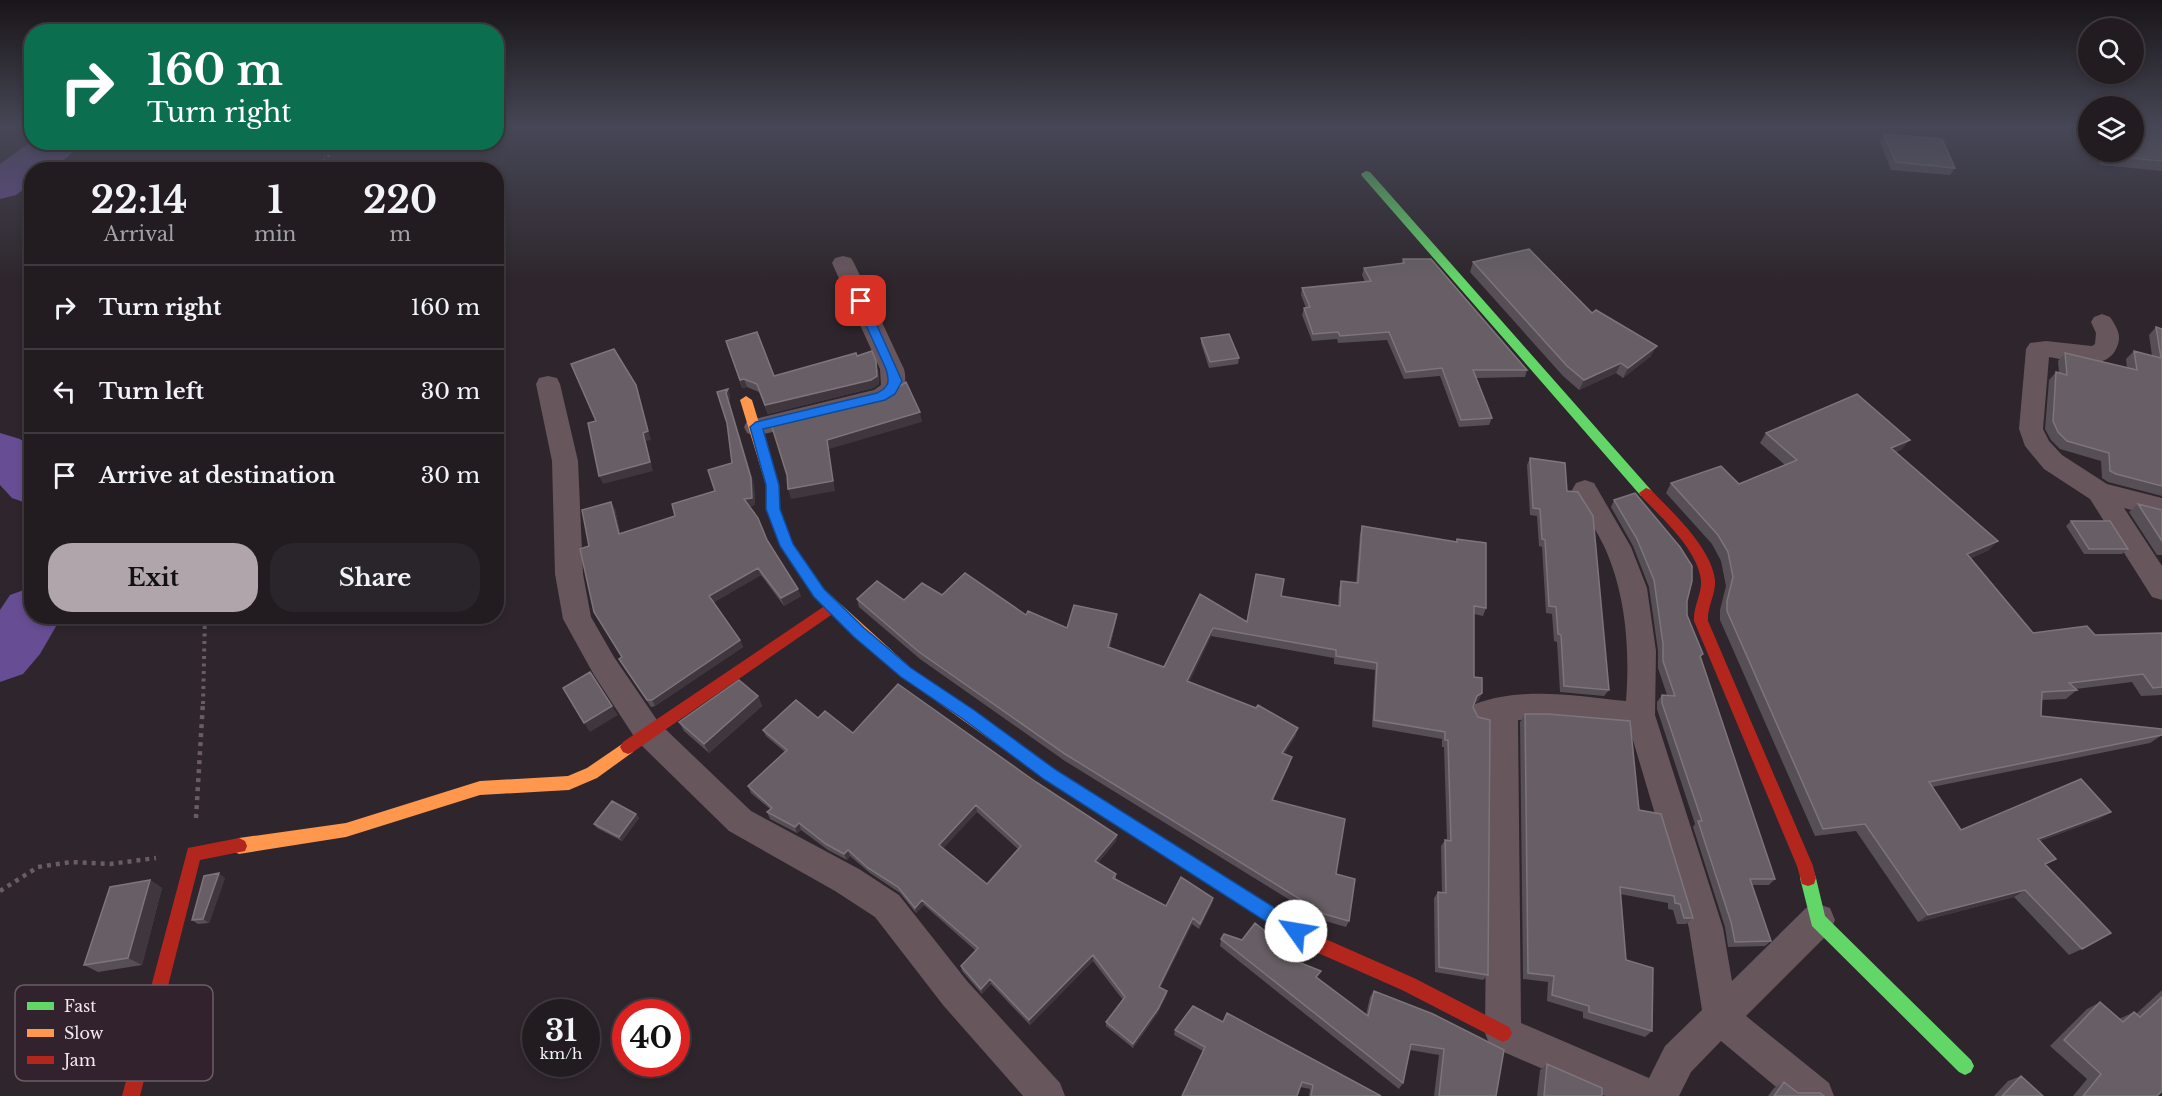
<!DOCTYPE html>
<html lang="en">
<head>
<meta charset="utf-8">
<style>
  :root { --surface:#221c21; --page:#2a252a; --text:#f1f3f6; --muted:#a2a1a5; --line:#3f3a3f; --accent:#afa5ab }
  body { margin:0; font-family:"Libre Baskerville",serif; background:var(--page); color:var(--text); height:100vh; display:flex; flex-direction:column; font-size:22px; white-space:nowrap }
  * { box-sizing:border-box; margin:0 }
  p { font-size:20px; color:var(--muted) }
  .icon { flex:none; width:33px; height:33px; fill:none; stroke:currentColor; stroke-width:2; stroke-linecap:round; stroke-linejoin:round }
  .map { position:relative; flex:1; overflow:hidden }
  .drawer { position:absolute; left:24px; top:162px; width:480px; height:462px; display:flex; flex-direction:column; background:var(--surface); border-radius:24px; box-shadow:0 3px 9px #0003,0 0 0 2px var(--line) }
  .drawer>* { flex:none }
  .guide { position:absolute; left:24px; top:24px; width:480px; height:126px; border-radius:24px; box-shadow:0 3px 9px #0003,0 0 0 2px var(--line); background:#0b6e4f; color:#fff; overflow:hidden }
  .controls { position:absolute; left:2078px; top:18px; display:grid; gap:12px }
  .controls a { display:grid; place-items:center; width:66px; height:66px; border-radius:50%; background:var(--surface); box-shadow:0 3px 9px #0003,0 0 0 2px var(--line); font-size:30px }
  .speed { position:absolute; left:522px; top:999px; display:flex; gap:12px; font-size:30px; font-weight:700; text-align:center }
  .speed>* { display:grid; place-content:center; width:78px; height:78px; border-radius:50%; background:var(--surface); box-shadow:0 3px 9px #0003,0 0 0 2px var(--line); line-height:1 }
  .speed small { font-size:15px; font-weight:400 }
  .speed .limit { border:9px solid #d22; background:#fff; color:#111 }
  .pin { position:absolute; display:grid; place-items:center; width:51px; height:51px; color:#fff; margin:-26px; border-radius:12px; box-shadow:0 3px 9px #0006 }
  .me { position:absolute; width:66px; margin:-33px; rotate:302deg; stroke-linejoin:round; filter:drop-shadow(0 0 4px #0008) }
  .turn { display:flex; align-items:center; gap:21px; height:126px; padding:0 24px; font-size:27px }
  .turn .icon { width:78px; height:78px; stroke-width:2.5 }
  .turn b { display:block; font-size:42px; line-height:51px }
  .eta { display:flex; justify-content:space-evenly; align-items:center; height:102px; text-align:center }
  .eta b { font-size:36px; font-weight:700; line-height:42px }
  .action { display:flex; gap:12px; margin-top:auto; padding:12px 24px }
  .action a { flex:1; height:69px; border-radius:24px; background:var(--accent); color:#111; font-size:24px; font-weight:700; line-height:69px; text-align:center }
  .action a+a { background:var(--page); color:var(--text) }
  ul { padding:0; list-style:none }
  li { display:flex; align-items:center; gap:18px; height:84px; padding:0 24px; border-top:2px solid var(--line) }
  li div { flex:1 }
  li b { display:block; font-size:22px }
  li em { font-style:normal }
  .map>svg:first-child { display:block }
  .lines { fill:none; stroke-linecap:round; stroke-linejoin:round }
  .river { fill:#674e94; fill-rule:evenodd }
  .path-far2 { stroke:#6a5c62; stroke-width:3; stroke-dasharray:2 4; stroke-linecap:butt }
  .path-far1 { stroke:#6a5c62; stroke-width:4; stroke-dasharray:3 4.5; stroke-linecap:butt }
  .path { stroke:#6a5c62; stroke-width:4.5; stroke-dasharray:4 5; stroke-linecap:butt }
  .street { fill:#67565c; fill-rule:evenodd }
  .fast { fill:#63d668; fill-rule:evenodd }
  .slow { fill:#ff974d; fill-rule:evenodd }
  .jam { fill:#b3261e; fill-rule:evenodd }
  .wall { fill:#564f55; fill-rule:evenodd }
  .shaded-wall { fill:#3f373d }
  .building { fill:#675f65; stroke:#7d757b; stroke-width:1.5; fill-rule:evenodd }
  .route { fill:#1a73e8; stroke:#114b97; stroke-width:1.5 }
  .key { fill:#31222d; stroke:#6c5e68; stroke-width:1.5 }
  .key-label { font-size:16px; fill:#f4e9f0 }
</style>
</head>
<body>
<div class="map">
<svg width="2162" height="1096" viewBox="0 0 2162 1096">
  <rect width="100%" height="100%" fill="#2e262c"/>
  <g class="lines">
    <path class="river" d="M32 141V142H80C67 161 54 170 32 170V183L16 195 0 199V164Z
      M0 433 20 439 32 448V505L12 498 0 485Z
      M32 587V616H62L40 654 23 674 0 682V610L10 595Z"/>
    <path class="path-far2" d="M316 170 341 142"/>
    <path class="path-far1" d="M203 704 205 616"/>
    <path class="path" d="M196 818 203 702
      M0 891 38 867 71 862 110 864 156 858"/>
    <path class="street" d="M843 256 851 258 854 263 904 369C909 388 899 400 881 406L756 436 747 433 744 427 747 421 874 390 881 385 880 369 832 263 835 258Z
      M2102 314 2110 317C2118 329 2123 337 2115 351 2102 372 2069 360 2049 357L2043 429 2049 441 2062 455 2107 484 2162 498V518L2124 508 2162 566V600L2152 597 2090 499 2044 469 2025 446 2019 429 2026 349 2030 343 2046 341 2092 346 2095 344 2096 333 2091 322 2094 317Z
      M548 376 557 378 560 384 578 461 583 574 591 617 614 657 659 723 751 811 859 869 899 895 967 981 1060 1083 1065 1096H1023L943 1005 875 917 835 891 729 831 637 741 594 675 563 619 555 574 552 461 536 384 539 378Z
      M1585 480 1594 483 1631 547 1647 588 1656 651 1655 715 1723 928 1732 981 1806 908 1818 904 1830 908 1835 920 1830 932 1746 1016 1829 1083 1834 1096H1787L1721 1041 1691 1072 1679 1096H1605L1490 1046 1485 1033 1488 726 1475 722 1471 713 1475 704C1524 686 1576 696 1626 701 1630 649 1626 594 1604 546 1595 527 1582 509 1572 490L1576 483ZM1543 719 1629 727 1689 928 1702 1010 1665 1046 1649 1078 1521 1023 1518 720Z"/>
    <path class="fast" d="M1366 171 1370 172 1651 490 1653 493 1651 496H1641L1362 176 1361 174Z
      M1808 870 1814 872 1816 878 1825 916 1971 1060 1974 1066 1971 1072 1965 1075 1959 1072 1812 926 1800 878 1802 872Z"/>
    <path class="slow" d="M746 396 752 400 778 485 780 509 793 544 824 589 911 668 1055 769 1058 774 1055 779 1050 781 1045 779 901 676 814 597 780 546 766 509V485L740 400Z
      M628 740 633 742 636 747 633 752 597 778 569 790 480 795 346 837 239 854 233 851 231 846 233 841 239 838 346 823 480 781 568 776 587 768Z"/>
    <path class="jam" d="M1646 488 1651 490C1672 512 1711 547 1715 580 1716 594 1707 607 1708 621L1813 866 1816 878 1814 884 1808 886 1802 884 1797 866 1694 621C1693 607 1702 594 1701 580 1698 550 1661 517 1641 496L1639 493Z
      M832 601 837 603 839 607 837 611 633 752 628 754 623 752 620 747 623 742Z
      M1050 767 1321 937 1414 978 1509 1027 1512 1033 1509 1039 1503 1042 1497 1039 1402 990 1309 949 1045 779 1042 774 1045 769Z
      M239 838 245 841 247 846 245 851 200 860 140 1096H122L188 848Z"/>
  </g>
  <path class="wall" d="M2078 127H2088V144Z
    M2162 127V171L2101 165 2093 152H2133Z
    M1884 134 1955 168 1950 175 1891 170 1880 141Z
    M1403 259 1527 370 1525 377 1476 378 1492 418 1489 425 1459 427 1440 376 1404 379 1387 340 1338 343 1337 339 1312 341 1302 315 1304 308H1306L1301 295 1302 288 1365 282 1362 275 1364 268 1402 263Z
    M1473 262 1592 313 1651 356 1623 378 1616 373 1579 390 1563 376 1470 272Z
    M2156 327 2162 329V496L2108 482 2102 478 2101 461 2060 449 2051 440 2045 429 2049 380 2056 372 2059 373 2058 361 2065 353 2127 368 2126 359 2134 351 2152 356 2149 335Z
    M1201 338 1239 358 1238 364 1209 368 1201 343Z
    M726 341 774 376 857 356 878 370 879 384 873 388 768 414 759 392 747 387 742 388Z
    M728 389 730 397 729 401 754 485 755 505 749 506 767 540 801 596 784 606 761 575 714 602 740 640 743 647 655 706 651 707 623 666 619 659 622 657 594 612 589 546 615 509 620 533 675 516 715 491 732 463Z
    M1766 433 1902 449 1896 452 1989 550 1971 558 2033 633 2095 635 2162 633V695L2141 696 2132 682 2076 689 2077 690 2066 699 2041 700V716L2162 735 2150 743 1932 787 1961 830 2111 812 2099 819 2040 841 2046 865 2082 949 2069 955 2014 897 1918 922 1856 831 1815 836 1720 620V610L1726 586 1721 561 1712 544 1666 493 1671 483 1739 484 1785 465 1760 443Z
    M1530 458 1567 491 1609 690 1604 696 1560 692 1557 642 1554 641 1552 614 1546 613 1542 547 1539 546 1537 516 1530 515 1527 465Z
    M1614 500 1687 601V615L1703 654 1701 657 1775 879 1769 885H1752L1771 941 1765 946 1728 947 1725 927 1693 827 1695 824 1657 709V702L1662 695H1667L1658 668V651L1649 587 1633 546 1611 507Z
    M2138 504 2162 510V555H2157L2129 512Z
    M2071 521 2128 549 2122 554H2084L2066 526Z
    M1362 526 1456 542 1457 539 1486 608 1483 616 1474 614V677L1482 693 1478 701 1474 703 1473 707 1488 975 1483 980 1435 972 1434 898 1438 892H1442L1441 846 1445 840H1447L1444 747H1442V739L1372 727 1375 670 1334 664V658L1211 636 1189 682 1296 735 1284 754 1290 764 1273 800 1336 874 1349 921 1346 927 1322 920 1065 761 920 659 859 607 857 599 904 600 942 595 1026 615 1067 628 1117 614 1116 621 1110 647 1164 667 1200 594 1247 622 1281 596 1338 605 1339 589 1341 581 1356 583 1360 534Z
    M758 696 762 706 709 753 684 731 679 722Z
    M1525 714 1639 810 1693 918 1686 924H1677L1673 910 1668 909V903L1620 894 1626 960 1652 1031 1645 1037 1583 1018V1012L1547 1001 1548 982 1523 979 1520 722Z
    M818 718 853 733 1036 782 1117 835 1116 841 1098 863 1116 874V879L1166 906 1213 898 1212 903 1199 929 1192 924 1160 988 1167 991 1166 996 1157 1014 1133 1048 1106 1026V1022L1123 1000 1093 961 1030 1025 991 984 982 994 962 971 961 966 976 951 924 905 916 913 900 893 870 873 850 856 847 860 828 850 801 830 797 833 770 819 767 812 770 809 751 793 748 786 785 752 766 736 763 730ZM977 812 1018 849 987 884 943 848Z
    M636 814 639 818 622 841 597 828 594 824Z
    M225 878 209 923 198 924 192 920Z
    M150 880 162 888 142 965 98 972 84 965Z
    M1221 939 1276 953 1317 978 1366 1015 1370 997 1374 991 1433 1014 1496 1096H1434L1439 1055 1410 1050 1403 1083 1399 1089 1220 946Z
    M2162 990V1091L2157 1096H2073L2087 1079 2050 1046 2087 1009 2100 1002 2119 1019 2134 1012 2136 1014Z
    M1223 1022 1381 1096H1309L1310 1089 1300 1087 1203 1051 1174 1035 1175 1030Z
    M1547 1064 1602 1096H1537L1540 1070Z
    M2021 1076 2043 1096H1994L2008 1081Z
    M1784 1082 1798 1093 1824 1096H1768L1774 1088Z"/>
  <path class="shaded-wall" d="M1657 346 1651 356 1623 378 1628 368Z
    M876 361 879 384 873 388 768 414 765 405Z
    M1621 363 1616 373 1579 390 1584 380Z
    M744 379 747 387 742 388 740 380Z
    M636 385 639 394 651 440 646 441 653 471 603 484 599 476Z
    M728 389 730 397 729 401 754 485 755 505 746 507 744 499 726 393Z
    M920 412 922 422 829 449 835 491 791 499 788 489 827 440Z
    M1910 440 1902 449 1883 457 1891 448Z
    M611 502 615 509 622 541 619 534Z
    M1998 541 1989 550 1959 563 1967 554Z
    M758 568 761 575 712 603 709 596Z
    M798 589 801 596 784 606 781 598Z
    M1117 614 1116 621 1108 654V647Z
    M1213 628 1211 636 1186 689 1187 681Z
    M740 640 743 647 655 706 652 700Z
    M1482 693 1478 701 1473 703 1477 696Z
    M758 696 762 706 709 753 704 744Z
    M612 706 618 715 590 732 584 723Z
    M1298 728 1296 735 1280 760 1282 753Z
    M1292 757 1290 764 1270 807 1272 800Z
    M976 805 977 812 941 851 939 845Z
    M2111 812 2099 819 2026 846 2038 839Z
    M636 814 639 818 622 841 619 837Z
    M799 823 801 830 797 833 795 827Z
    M1117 835 1116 841 1095 867V861Z
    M848 850 850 856 847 860 844 854Z
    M219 873 225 878 209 923 203 919Z
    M150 880 162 888 142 965 128 958Z
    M2025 890 2014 897 1918 922 1928 915Z
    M1213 898 1212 903 1199 929 1200 924Z
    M922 900 924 905 916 913 915 908Z
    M1193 918 1192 924 1158 992 1159 987Z
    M1093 955V961L1030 1025 1029 1020Z
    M990 979 991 984 982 994 981 989Z
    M1167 991 1166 996 1157 1014 1133 1048V1044Z"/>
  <path class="building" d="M2133 127H2162V161L2108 156 2106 152H2133Z
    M1884 134 1942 139 1955 168 1896 162Z
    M1529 249 1592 313 1596 310 1657 346 1628 368 1621 363 1584 380 1567 366 1473 262Z
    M1403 259H1431L1527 370H1473L1492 418 1461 420 1442 368 1406 372 1389 332 1340 336 1338 332 1313 334 1304 308 1310 307 1302 288 1371 281 1364 268 1404 263Z
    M2156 327 2162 329V486L2116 474 2110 471 2109 453 2067 441 2058 432 2053 421 2056 372 2067 375 2065 353 2137 370 2134 351 2161 358Z
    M757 332 774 376 856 353 857 356 872 351 876 361 877 376 871 380 765 405 757 384 744 379 740 380 726 341Z
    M1229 334 1239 358 1210 362 1201 338Z
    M614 349 636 385 648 431 643 433 650 462 599 476 588 423 596 421 571 364Z
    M906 382 920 412 827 440 833 481 788 489 787 475 771 424 880 399Z
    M728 389 726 393 751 478 752 498 744 499 758 518 767 540 798 589 781 598 758 568 709 596 740 640 652 700H647L619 659 622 657 594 612 580 549 589 546 582 510 611 502 619 534 675 516 672 504 715 491 708 470 732 463 727 423 717 392Z
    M1857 394 1910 440 1891 448 1998 541 1967 554 2033 633 2087 626 2095 635 2162 633V687L2153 688 2143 674 2069 683 2077 690 2042 692 2041 716 2162 729V735L1929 782 1961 830 2081 779 2111 812 2038 839 2056 859 2045 864 2111 933 2082 949 2025 890 1928 915 1865 824 1823 829 1727 611V601L1733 577 1728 552 1718 535 1671 483 1721 466 1739 484 1797 460 1766 433Z
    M1530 458 1565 463 1567 491 1578 492 1593 516 1609 690 1564 686 1561 635 1558 634 1556 607 1549 606 1545 540 1542 539 1540 509 1533 508Z
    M1635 493 1680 547 1692 566V581L1687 601V615L1703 654 1700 656 1775 879H1750L1771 941 1735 942 1731 922 1698 821H1702L1662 703V695L1675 696 1663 661V644L1654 580 1637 539 1614 500Z
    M2138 504 2162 510V541Z
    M2071 521H2110L2128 549H2089Z
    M1362 526 1457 542V539L1486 543V608L1474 606V677L1482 678V693L1477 696 1473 707 1478 717 1490 720 1488 975 1439 967 1438 892 1446 893 1445 840 1451 841 1448 740H1445V732L1374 720 1377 663 1336 656V650L1213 628 1187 681 1256 708 1258 705 1298 728 1282 753 1292 757 1272 800 1345 819 1336 874 1355 879 1349 921 1324 914 1065 754 919 652 857 599 877 581 904 600 922 583 942 595 965 573 1026 615 1028 611 1067 628 1074 605 1117 614 1108 647 1164 667 1200 594 1247 622 1256 574 1284 579 1281 596 1340 606 1341 581 1358 583Z
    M590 672 612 706 584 723 563 688Z
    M739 680 758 696 704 744 679 722Z
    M898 684 1036 782 1117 835 1095 861 1116 874 1113 878 1166 906 1181 877 1213 898 1200 924 1193 918 1159 987 1167 991 1158 1009 1133 1044 1106 1022 1125 997 1093 955 1029 1020 990 979 981 989 961 966 978 948 922 900 915 908 898 887 868 868 848 850 844 854 826 844 799 823 795 827 767 812 772 808 748 786 787 750 763 730 796 700 818 718 825 711 853 733ZM976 805 1021 846 987 884 939 845Z
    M1525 714H1548L1630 721 1639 810 1661 814 1693 918H1684L1680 904 1675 903 1674 896 1620 887 1626 960 1653 968 1652 1031 1589 1012V1006L1552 995 1554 976 1528 973Z
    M612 801 636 814 619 837 594 824Z
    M219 873 203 919 192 920 204 876Z
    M150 880 128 958 84 965 110 887Z
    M1255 923 1279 942 1276 953 1321 971 1316 977 1368 1016 1374 991 1433 1014 1504 1050 1496 1096H1439L1444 1049 1411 1044 1403 1083 1221 939 1224 934 1242 940Z
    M2162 997V1091L2157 1096H2083L2101 1074 2064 1040 2100 1002 2123 1022 2134 1012 2140 1017Z
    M1193 1006 1223 1022 1227 1013 1381 1096H1311L1313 1085 1302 1082 1297 1096H1182L1205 1047 1175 1030Z
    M1547 1064 1602 1088V1096H1544Z
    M2021 1076 2043 1096H2002Z
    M1784 1082 1798 1093H1820L1824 1096H1774Z"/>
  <linearGradient id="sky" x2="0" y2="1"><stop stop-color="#191518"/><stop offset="0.45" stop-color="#464756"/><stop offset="1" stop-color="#464756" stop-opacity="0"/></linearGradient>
  <rect width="2162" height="281" fill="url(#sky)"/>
  <path class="route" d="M861 297 866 301 902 381 895 394 885 400 763 429 779 485 780 509 793 544 824 589 864 628 911 668 974 710 1056 770 1302 925 1305 931 1302 937 1296 939 1290 937 1045 780 963 719 901 677 854 637 814 597 780 546 766 509V485L750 427 756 422 877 393C889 387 890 382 886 369L855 301Z"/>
  <rect x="15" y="985" width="198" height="96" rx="9" class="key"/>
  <rect x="27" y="1002" width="27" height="8" fill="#63d668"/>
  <rect x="27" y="1029" width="27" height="8" fill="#ff974d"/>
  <rect x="27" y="1056" width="27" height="8" fill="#b3261e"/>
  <g class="key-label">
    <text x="64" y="1012">Fast</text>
    <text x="64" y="1039">Slow</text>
    <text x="64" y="1066">Jam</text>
  </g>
</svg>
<div class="controls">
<a><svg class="icon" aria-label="search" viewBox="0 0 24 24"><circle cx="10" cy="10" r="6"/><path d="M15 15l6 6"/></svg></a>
<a><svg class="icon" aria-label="layers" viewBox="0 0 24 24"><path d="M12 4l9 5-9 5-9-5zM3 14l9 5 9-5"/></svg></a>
</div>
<div class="speed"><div>31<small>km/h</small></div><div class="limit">40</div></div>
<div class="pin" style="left:861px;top:301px;background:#d93025"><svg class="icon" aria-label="arrive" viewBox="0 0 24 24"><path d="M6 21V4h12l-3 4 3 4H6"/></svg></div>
<svg class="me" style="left:1296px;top:931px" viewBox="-20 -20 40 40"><circle r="19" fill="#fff"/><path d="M0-13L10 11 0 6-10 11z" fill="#1a73e8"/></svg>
<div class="guide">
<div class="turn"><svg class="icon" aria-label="right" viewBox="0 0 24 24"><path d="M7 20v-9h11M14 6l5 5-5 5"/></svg><div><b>160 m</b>Turn right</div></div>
</div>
<section class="drawer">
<div class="eta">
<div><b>22:14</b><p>Arrival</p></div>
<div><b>1</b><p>min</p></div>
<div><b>220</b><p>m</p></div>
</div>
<ul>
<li><svg class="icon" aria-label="right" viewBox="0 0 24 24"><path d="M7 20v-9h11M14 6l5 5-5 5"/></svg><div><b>Turn right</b></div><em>160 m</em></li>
<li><svg class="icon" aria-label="left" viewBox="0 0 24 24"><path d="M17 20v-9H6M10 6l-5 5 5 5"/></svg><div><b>Turn left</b></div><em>30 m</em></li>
<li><svg class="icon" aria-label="arrive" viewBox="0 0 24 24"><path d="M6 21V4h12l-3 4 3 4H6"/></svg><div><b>Arrive at destination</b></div><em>30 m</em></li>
</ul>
<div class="action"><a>Exit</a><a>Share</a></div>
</section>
</div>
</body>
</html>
